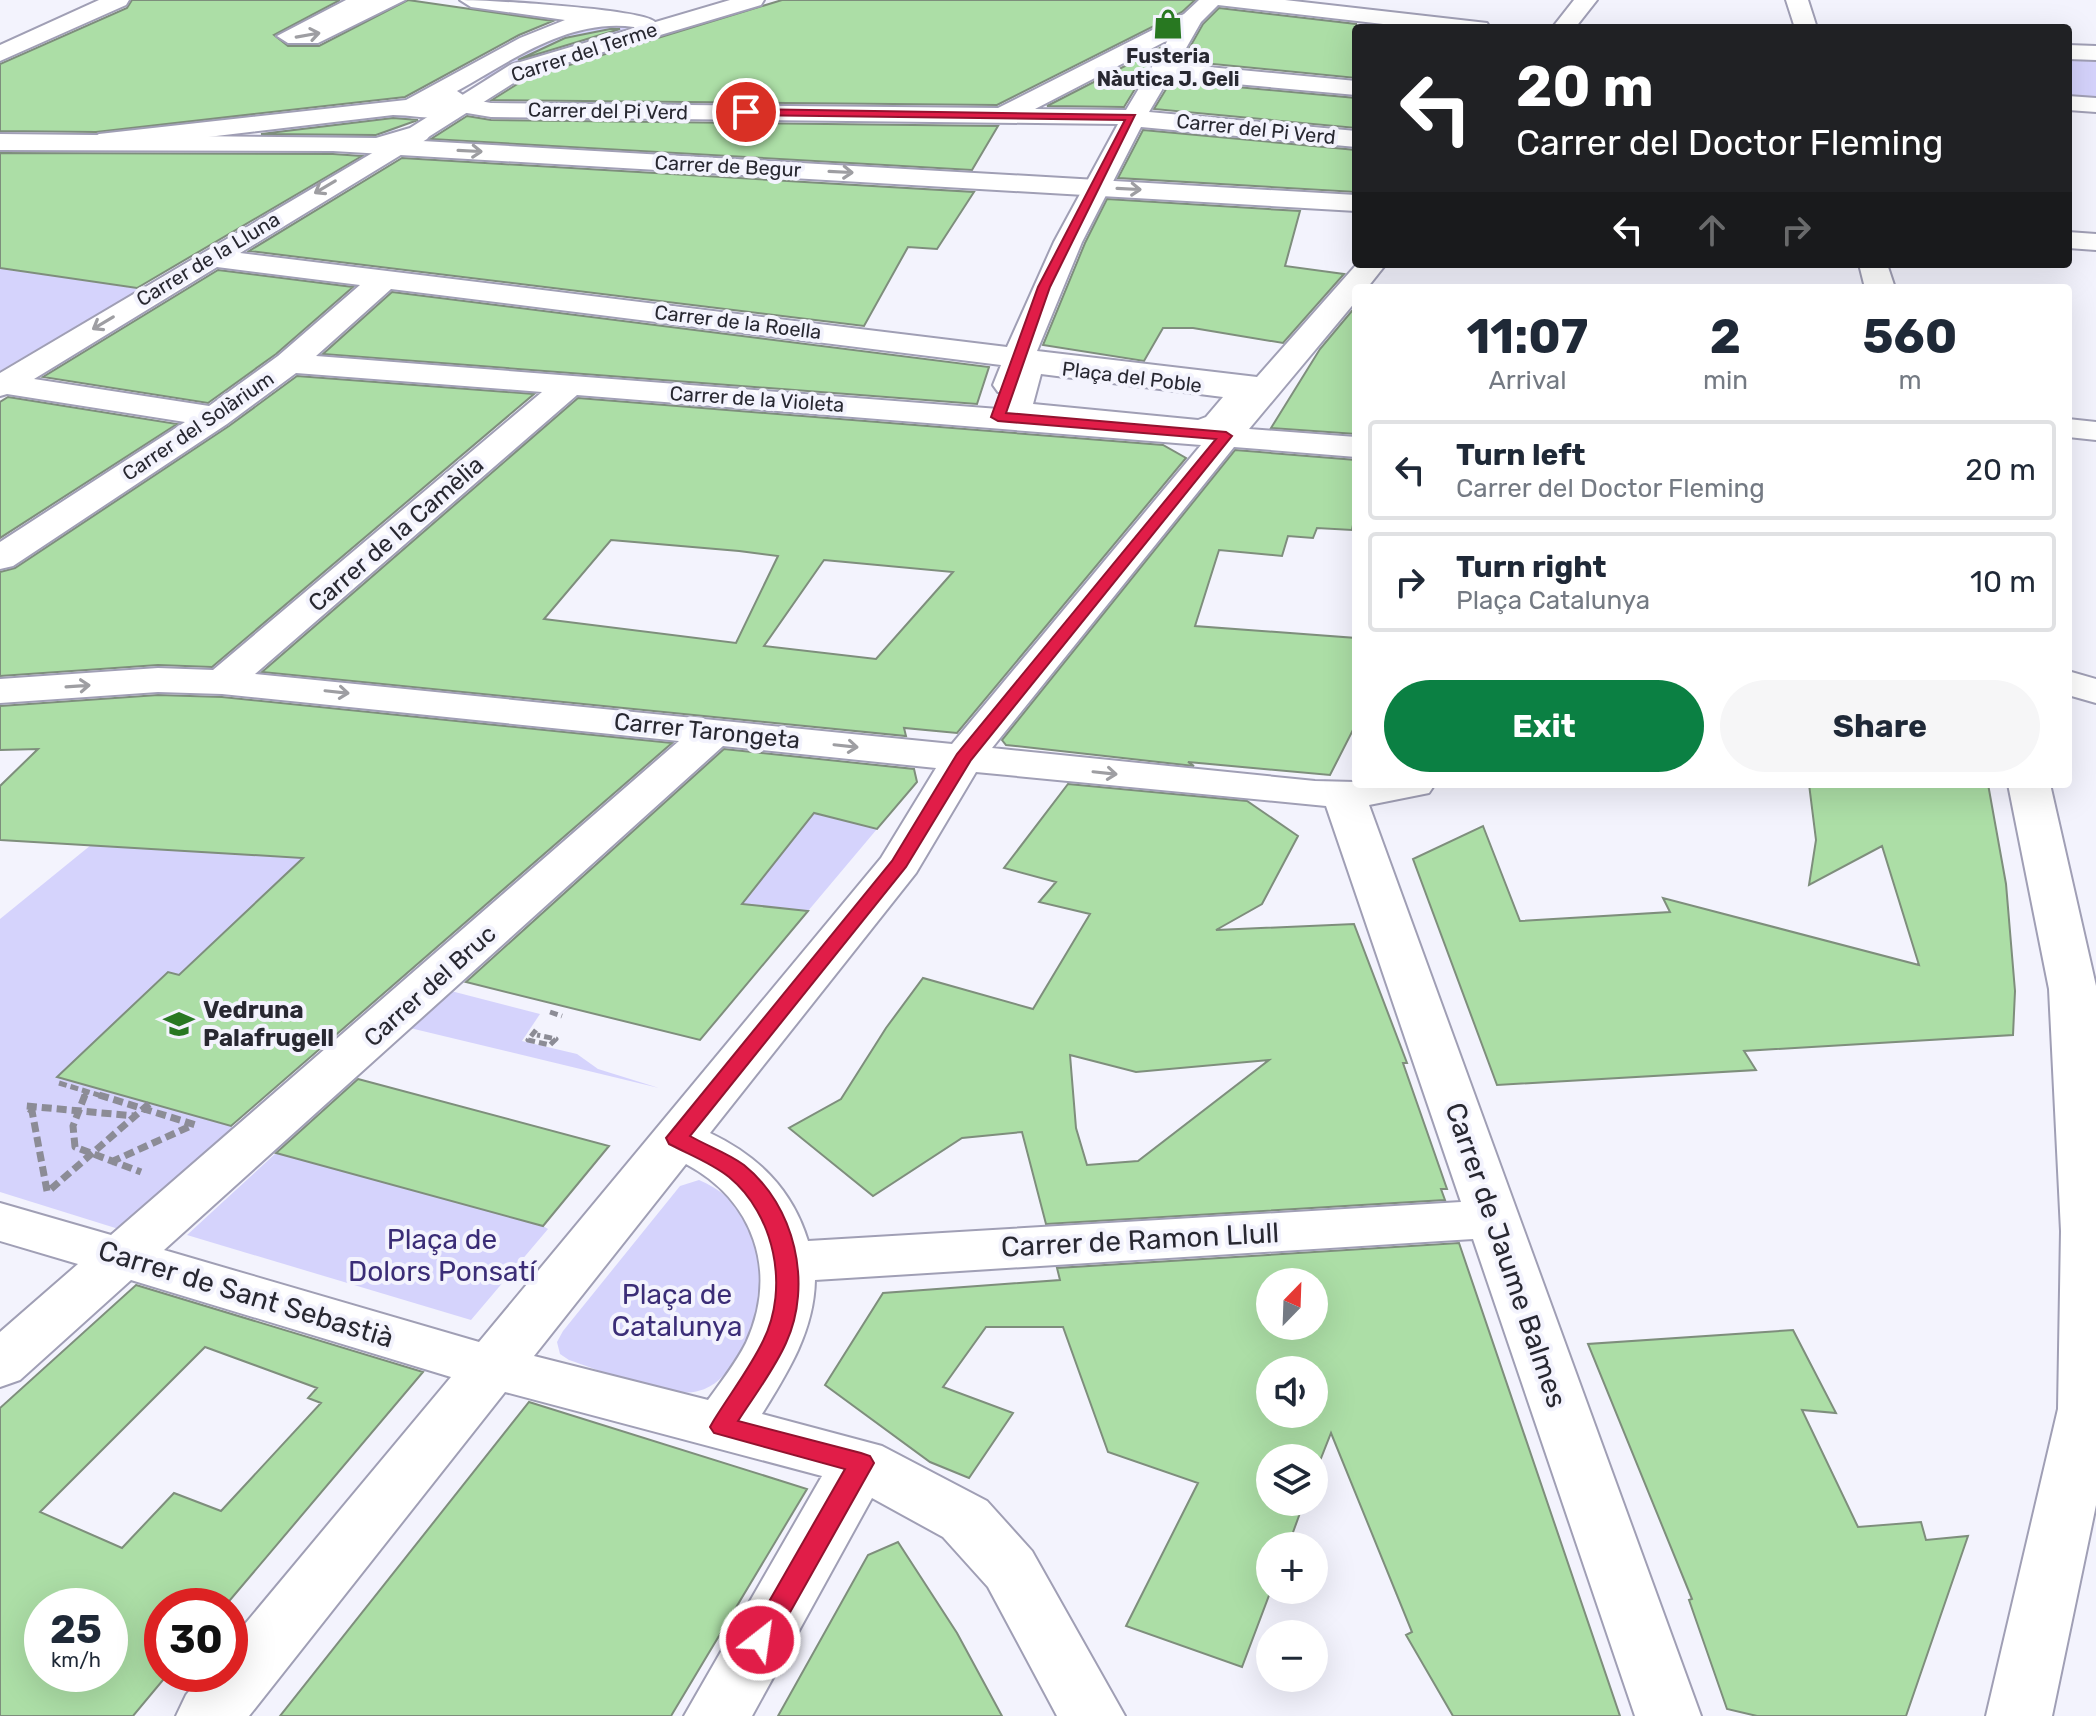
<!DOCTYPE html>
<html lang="en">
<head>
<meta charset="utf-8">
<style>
  :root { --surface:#fff; --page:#f6f6f7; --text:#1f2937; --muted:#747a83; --line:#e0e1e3; --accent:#0b8043 }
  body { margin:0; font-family:Rubik,sans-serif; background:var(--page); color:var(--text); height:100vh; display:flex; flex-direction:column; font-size:30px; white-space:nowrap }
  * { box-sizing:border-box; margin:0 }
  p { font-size:26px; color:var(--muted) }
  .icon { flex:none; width:44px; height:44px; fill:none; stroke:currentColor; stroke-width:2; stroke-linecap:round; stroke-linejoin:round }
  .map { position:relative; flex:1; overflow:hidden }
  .details { position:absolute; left:1352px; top:284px; width:720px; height:504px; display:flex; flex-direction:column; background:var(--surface); border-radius:8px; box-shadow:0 8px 32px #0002 }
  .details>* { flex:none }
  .guide { position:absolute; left:1352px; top:24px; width:720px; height:244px; border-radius:8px; box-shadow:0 8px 32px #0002; background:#202124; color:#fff; overflow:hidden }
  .needle { width:52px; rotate:23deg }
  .controls { position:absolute; left:1256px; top:1268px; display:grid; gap:16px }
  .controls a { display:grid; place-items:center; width:72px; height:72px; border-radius:50%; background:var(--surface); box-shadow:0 8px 32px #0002; font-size:40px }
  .speed { position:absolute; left:24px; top:1588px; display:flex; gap:16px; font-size:40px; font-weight:700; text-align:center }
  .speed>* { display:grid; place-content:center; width:104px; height:104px; border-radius:50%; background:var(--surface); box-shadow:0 8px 32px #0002; line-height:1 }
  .speed small { font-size:20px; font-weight:400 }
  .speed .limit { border:12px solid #d22; background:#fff; color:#111 }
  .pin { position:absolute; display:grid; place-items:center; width:68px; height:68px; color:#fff; margin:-34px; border:4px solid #fff; border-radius:50%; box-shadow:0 2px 8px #0007 }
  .me { position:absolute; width:88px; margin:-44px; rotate:30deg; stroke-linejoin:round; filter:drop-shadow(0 0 6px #0008) }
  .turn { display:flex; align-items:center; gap:28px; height:168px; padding:0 32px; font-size:36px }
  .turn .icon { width:104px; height:104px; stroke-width:2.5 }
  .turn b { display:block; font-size:56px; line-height:68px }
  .lanes { display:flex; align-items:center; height:76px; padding:0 32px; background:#0003; justify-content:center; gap:40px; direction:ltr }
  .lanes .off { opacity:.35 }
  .eta { display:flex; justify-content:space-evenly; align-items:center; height:136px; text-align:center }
  .eta b { font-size:48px; font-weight:700; line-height:56px }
  .action { display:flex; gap:16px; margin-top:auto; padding:16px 32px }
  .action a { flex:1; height:92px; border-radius:48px; background:var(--accent); color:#fff; font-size:32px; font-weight:700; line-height:92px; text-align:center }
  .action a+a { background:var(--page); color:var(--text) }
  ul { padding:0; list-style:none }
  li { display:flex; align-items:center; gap:24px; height:100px; margin:0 16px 12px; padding:0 16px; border:4px solid var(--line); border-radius:8px }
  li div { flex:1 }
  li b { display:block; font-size:30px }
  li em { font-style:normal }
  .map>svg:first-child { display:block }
  .green { fill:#d5d3fc }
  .building { fill:#acdea6; stroke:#7e8e7c; stroke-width:2; fill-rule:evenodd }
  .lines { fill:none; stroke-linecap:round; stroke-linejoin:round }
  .pedestrian-casing { stroke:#a09fb5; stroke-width:4 }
  .minor-casing { stroke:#a09fb5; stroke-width:4 }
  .tertiary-casing { stroke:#a09fb5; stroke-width:4 }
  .path-far1 { stroke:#8c8c96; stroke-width:5; stroke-dasharray:8 4; stroke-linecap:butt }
  .path { stroke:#8c8c96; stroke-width:7; stroke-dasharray:10 5; stroke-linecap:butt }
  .pedestrian { fill:#fff; fill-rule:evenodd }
  .minor { fill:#fff; fill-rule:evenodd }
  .tertiary { fill:#fff; fill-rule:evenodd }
  .oneway { stroke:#9e9ea2 }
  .route { fill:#e11d48; stroke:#92132f; stroke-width:2 }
  .labels { text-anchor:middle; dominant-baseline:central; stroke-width:8; stroke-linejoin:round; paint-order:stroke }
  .far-street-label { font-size:20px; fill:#282831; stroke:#f3f3fd }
  .far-poi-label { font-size:20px; font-weight:bold; fill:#282831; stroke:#f3f3fd }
  .street-label { font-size:24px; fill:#282831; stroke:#f3f3fd }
  .poi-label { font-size:24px; font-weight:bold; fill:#282831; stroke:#f3f3fd; text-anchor:start }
  .near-park-label { font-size:28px; fill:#3b2d77; stroke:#f3f3fd }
  .near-street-label { font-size:28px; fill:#282831; stroke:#f3f3fd }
</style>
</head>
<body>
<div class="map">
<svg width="2096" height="1716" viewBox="0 0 2096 1716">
  <rect width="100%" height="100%" fill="#f3f3fd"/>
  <path class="green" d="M626 21 639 29 489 79 477 77 570 26Z
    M2068 55 2096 57V100L2068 99Z
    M391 114 412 117C391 147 314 136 280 136L267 131Z
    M0 268 140 289 0 371Z
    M814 813 877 829 808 911 715 901 730 861 772 866Z
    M91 845 303 858 179 975 168 972 58 1077 240 1129 125 1231 0 1192V919Z
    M451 991 540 1014 522 1041 577 1054 598 1069 659 1088 410 1028Z
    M276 1153 543 1226 548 1229 471 1320 187 1235Z
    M699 1180C774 1212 777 1301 735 1361 725 1375 715 1387 698 1391 668 1400 600 1370 569 1360L560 1354 557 1342 563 1331 680 1186Z"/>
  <path class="building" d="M132 0H340L274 35 288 46H319L408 0 553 21 519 35 405 97 96 132 0 131V64L127 8Z
    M782 0H1195L1182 12 997 105 492 100 527 78Z
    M1219 8 1356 24V78L1182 61 1203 24Z
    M610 29H620L518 60 565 38Z
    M1160 48 1124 107 1047 106Z
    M1171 81 1356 98V128L1154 109Z
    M467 116 491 120 998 126 972 170 431 139Z
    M393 118 418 120 376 135 261 134Z
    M1143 130 1356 150V192L1118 178Z
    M0 153 333 154 362 156 137 288 0 268Z
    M402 158 974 192 937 249 908 247 864 326 249 251Z
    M1107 199 1300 211 1285 266 1344 274 1283 343 1193 328H1163L1144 361 1043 345 1085 243Z
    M218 270 353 287 276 354 208 403 43 377Z
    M392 292 989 367 977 404 323 354Z
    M1356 306V434L1271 428 1320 349Z
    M297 376 534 394 212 667 158 665 0 676V572L15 568 229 426Z
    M8 397 177 424 0 538V402Z
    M578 398 1163 445 1186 458 957 733 904 728 906 736 262 672ZM611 540 739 551 778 556 736 643 544 619ZM824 560 953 572 876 659 764 646Z
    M1235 450 1356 460V510L1352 530 1317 528 1313 538 1288 536 1282 556 1219 550 1195 626 1356 638V724L1330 775 1188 762 1194 766 1006 745 1002 740Z
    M158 695 222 697 672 743 231 1126 57 1077 168 972 179 975 303 858 0 840V786L38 749 0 750V706Z
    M724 749 914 769 917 782 877 829 814 813 742 904 808 911 700 1040 466 982Z
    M1068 784 1247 801 1298 836 1262 904 1216 930 1354 924 1407 1063H1403L1447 1189H1441L1445 1200 1046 1224 1022 1132 962 1138 873 1196 789 1128 841 1099 886 1028 923 978 1033 1009 1090 914 1039 902 1056 882 1004 868ZM1070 1055 1136 1072 1269 1060 1138 1161 1087 1165 1076 1128Z
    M1809 784H1988L2006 884 2015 991 2013 1035 1744 1051 1756 1070 1497 1085 1413 859 1483 826 1520 921 1670 912 1663 898 1919 965 1882 846 1809 885 1816 840Z
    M358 1079 609 1146 543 1226 276 1153Z
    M1459 1243 1620 1716H1453L1406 1635 1412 1632 1331 1433 1314 1476V1458H1270V1502H1304L1288 1546H1270L1271 1590 1242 1667 1126 1626 1198 1483 1108 1452 1063 1327H986L943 1387 1013 1413 969 1478 930 1462 825 1385 883 1293 1060 1280 1057 1268ZM1270 1282H1314V1326H1270ZM1270 1370H1314V1414H1270Z
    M136 1285 423 1372 225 1606H162V1674H168L133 1716H0V1408ZM205 1347 317 1388 308 1398 321 1403 221 1511 174 1493 122 1548 40 1512ZM42 1606H110V1674H42Z
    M1793 1330 1836 1413 1802 1410 1858 1527 1921 1522 1926 1540 1968 1536 1906 1716H1757L1727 1709 1689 1600 1692 1599 1588 1344Z
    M529 1402 807 1489 671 1716H280Z
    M898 1542 957 1633 1002 1716H778L868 1555Z"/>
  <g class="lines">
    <g class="pedestrian-casing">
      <path id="pedestrian" d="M1029 355 1244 382 1255 385 1259 391 1228 431 1198 438 1004 419 999 412 1014 364 1018 358ZM1041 374 1223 397 1206 417 1198 420 1033 404Z
        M2068 419 2096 422V440L2068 437Z"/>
    </g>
    <g class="minor-casing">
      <path id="minor" d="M99 0H129L126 5 0 61V45Z
        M346 0H405L318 43H288L277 36Z
        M460 0C487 0 645 9 655 22L657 30 646 37 638 35 634 27C569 18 511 61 457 91L469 99 491 103 998 108 1184 14 1199 0H1285L1487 23 1490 28H1418L1218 5 1201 22 1177 64 1356 81V95L1169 78 1149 112 1356 131V147L1141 127 1082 242 1037 351 1257 377 1357 264H1386L1367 288H1356V301L1249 429 1356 437V457L1234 447 992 748 1315 781 1435 784 1429 793 1369 805 1701 1716H1635L1473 1239 815 1280C814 1331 788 1372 762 1414L882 1446 987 1501 1032 1551 1125 1716H1057L988 1587 943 1537 872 1498 752 1716H684L822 1476 505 1392 249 1716H176L186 1695 203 1674H230V1642L451 1377 131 1280 20 1380 0 1387V1332L78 1264 0 1241V1203L111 1235 679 741 222 694 158 692 0 703V679L158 668 213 670 542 392 296 373 227 424 13 566 0 569V542L185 422 7 394 0 396V373L418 126 427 129 431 134 427 139 240 253 1007 347 1054 242 1118 124 491 117 461 112 458 118C446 121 410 115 393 115L99 150 86 142 99 134 406 100 520 38 565 20 471 7ZM1168 40 1126 110 1035 109ZM217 267 360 285 278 356 209 406 34 379ZM391 289 1001 365 993 385 998 392H1020L1031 368 1243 395 1217 426 316 356ZM577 395 1201 445 952 744 255 674ZM723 746 936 768 881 858 479 1342 164 1250ZM976 772 1326 806 1461 1202 808 1241C792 1189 758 1156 710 1133L916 873ZM686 1164C754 1200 779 1272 746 1343 736 1363 721 1382 708 1400L534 1356Z
        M1574 0H1597L1575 28H1552Z
        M2068 45 2096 46V60L2068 59Z
        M2068 96 2096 98V112L2068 110Z
        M2068 232 2096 234V250L2068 248Z
        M2068 671 2096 679V703L2068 695Z"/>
    </g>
    <g class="tertiary-casing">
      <path id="tertiary" d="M730 0H764L761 5 526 75 422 141 1356 195V211L333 151 0 150V134L376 138 410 128 510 65Z
        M1786 0H1808L1817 28H1795Z
        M1859 264H1887L1895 288H1865Z
        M2008 784H2050L2096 986V1505L2052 1716H1986L2058 1409 2061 1231 2049 989Z"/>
    </g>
    <path class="path-far1" d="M550 1012 562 1016
      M536 1030 528 1040 550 1045 556 1039 537 1035
      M59 1083 105 1097
      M84 1097 87 1091"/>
    <path class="path" d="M85 1095 73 1126 75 1147 141 1172
      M99 1095 196 1125
      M111 1162 193 1125
      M51 1189 150 1103
      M47 1191 32 1111 26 1106 135 1116"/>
    <use href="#pedestrian" class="pedestrian"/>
    <use href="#minor" class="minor"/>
    <use href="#tertiary" class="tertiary"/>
  </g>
  <defs><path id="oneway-shaft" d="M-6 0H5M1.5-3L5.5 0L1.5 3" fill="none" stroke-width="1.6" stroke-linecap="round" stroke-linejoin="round" transform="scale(2)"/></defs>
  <g class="oneway">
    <use href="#oneway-shaft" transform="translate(308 35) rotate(-10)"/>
    <use href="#oneway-shaft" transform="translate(470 151) rotate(3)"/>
    <use href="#oneway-shaft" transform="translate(841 172) rotate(3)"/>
    <use href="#oneway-shaft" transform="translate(325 187) rotate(149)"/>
    <use href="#oneway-shaft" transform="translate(1129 189) rotate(3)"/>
    <use href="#oneway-shaft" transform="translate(103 323) rotate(149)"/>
    <use href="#oneway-shaft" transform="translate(78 686) rotate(-4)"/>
    <use href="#oneway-shaft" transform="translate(337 692) rotate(6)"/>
    <use href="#oneway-shaft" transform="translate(846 746) rotate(6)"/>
    <use href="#oneway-shaft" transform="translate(1105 773) rotate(6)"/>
  </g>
  <path class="route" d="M746 109 1135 115 1050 287 1006 413 1226 432 1232 436 971 760 906 867 690 1136C707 1146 728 1153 744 1165 795 1206 813 1284 786 1343 774 1370 754 1396 738 1421L861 1453 870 1456 874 1463 770 1648 760 1651 751 1648 747 1640 845 1469 714 1433 710 1427 714 1420C730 1394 750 1368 763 1341 790 1287 774 1214 729 1177 712 1163 688 1154 669 1144L666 1138 892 861 957 754 1216 439 998 421 991 417 1038 287 1125 120 743 115Z"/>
  <defs>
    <g id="shop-bare" transform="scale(2.4)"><path d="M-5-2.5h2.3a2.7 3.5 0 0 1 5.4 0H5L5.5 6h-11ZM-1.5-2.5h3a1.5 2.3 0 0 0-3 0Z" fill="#287821" stroke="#f3f3fd" stroke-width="2.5" paint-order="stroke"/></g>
    <g id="school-bare" transform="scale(2.4)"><path d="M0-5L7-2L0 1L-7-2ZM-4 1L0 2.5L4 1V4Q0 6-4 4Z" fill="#287821" stroke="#f3f3fd" stroke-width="2.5" paint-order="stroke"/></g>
  </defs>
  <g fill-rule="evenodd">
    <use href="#shop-bare" x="1168" y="24"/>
    <use href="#school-bare" x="179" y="1024"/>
  </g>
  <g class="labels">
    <g class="far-street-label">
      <text transform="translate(584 52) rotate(-18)">Carrer del Terme</text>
      <text transform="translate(608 111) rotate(1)">Carrer del Pi Verd</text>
      <text transform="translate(1256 129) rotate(6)">Carrer del Pi Verd</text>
      <text transform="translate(728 166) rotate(3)">Carrer de Begur</text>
      <text transform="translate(208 259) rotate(-31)">Carrer de la Lluna</text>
      <text transform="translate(738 322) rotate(7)">Carrer de la Roella</text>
      <text transform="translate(1132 377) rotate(7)">Plaça del Poble</text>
      <text transform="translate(757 399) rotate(4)">Carrer de la Violeta</text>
      <text transform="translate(198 426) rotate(-34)">Carrer del Solàrium</text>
    </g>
    <g class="far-poi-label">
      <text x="1168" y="56">Fusteria<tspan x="1168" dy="23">Nàutica J. Geli</tspan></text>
    </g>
    <g class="street-label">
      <text transform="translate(396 534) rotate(-41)">Carrer de la Camèlia</text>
      <text transform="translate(707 731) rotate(6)">Carrer Tarongeta</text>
      <text transform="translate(430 986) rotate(-42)">Carrer del Bruc</text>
    </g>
    <g class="poi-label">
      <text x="203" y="1010">Vedruna<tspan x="203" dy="28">Palafrugell</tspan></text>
    </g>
    <g class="near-park-label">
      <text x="442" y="1239">Plaça de<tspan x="442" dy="32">Dolors Ponsatí</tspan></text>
      <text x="677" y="1294">Plaça de<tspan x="677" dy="32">Catalunya</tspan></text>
    </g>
    <g class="near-street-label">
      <text transform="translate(1140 1240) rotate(-3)">Carrer de Ramon Llull</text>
      <text transform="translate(1506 1255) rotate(71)">Carrer de Jaume Balmes</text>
      <text transform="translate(246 1294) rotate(17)">Carrer de Sant Sebastià</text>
    </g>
  </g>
</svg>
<div class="controls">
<a><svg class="needle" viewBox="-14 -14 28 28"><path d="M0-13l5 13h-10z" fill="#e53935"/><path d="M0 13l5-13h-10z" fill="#747a83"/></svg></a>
<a><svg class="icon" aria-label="sound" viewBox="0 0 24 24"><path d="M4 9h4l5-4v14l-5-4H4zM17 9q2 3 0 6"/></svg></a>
<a><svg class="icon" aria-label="layers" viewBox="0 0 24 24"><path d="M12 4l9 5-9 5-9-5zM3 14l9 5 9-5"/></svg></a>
<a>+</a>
<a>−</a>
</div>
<div class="speed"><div>25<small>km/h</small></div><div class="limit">30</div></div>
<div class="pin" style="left:746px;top:112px;background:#d93025"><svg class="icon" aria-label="arrive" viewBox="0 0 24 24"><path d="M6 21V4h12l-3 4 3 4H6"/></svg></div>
<svg class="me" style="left:760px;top:1640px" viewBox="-20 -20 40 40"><circle r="17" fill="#e11d48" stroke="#fff" stroke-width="3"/><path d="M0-11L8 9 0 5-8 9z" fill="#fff"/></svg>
<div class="guide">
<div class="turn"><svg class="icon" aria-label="left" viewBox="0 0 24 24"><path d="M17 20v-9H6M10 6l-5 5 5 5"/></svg><div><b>20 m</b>Carrer del Doctor Fleming</div></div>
<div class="lanes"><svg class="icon" aria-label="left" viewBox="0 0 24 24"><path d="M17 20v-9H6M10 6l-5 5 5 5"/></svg><svg class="icon off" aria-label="ahead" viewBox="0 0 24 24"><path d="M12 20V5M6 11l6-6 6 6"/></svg><svg class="icon off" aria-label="right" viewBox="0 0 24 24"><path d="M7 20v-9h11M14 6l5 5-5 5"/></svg></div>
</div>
<section class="details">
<div class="eta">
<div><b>11:07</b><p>Arrival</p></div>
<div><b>2</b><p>min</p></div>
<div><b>560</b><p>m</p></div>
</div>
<ul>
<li><svg class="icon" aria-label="left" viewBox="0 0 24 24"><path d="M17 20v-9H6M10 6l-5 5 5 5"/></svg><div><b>Turn left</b><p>Carrer del Doctor Fleming</p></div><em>20 m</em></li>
<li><svg class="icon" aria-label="right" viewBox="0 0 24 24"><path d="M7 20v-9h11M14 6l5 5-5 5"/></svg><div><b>Turn right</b><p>Plaça Catalunya</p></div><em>10 m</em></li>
</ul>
<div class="action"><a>Exit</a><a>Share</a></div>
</section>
</div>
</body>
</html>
